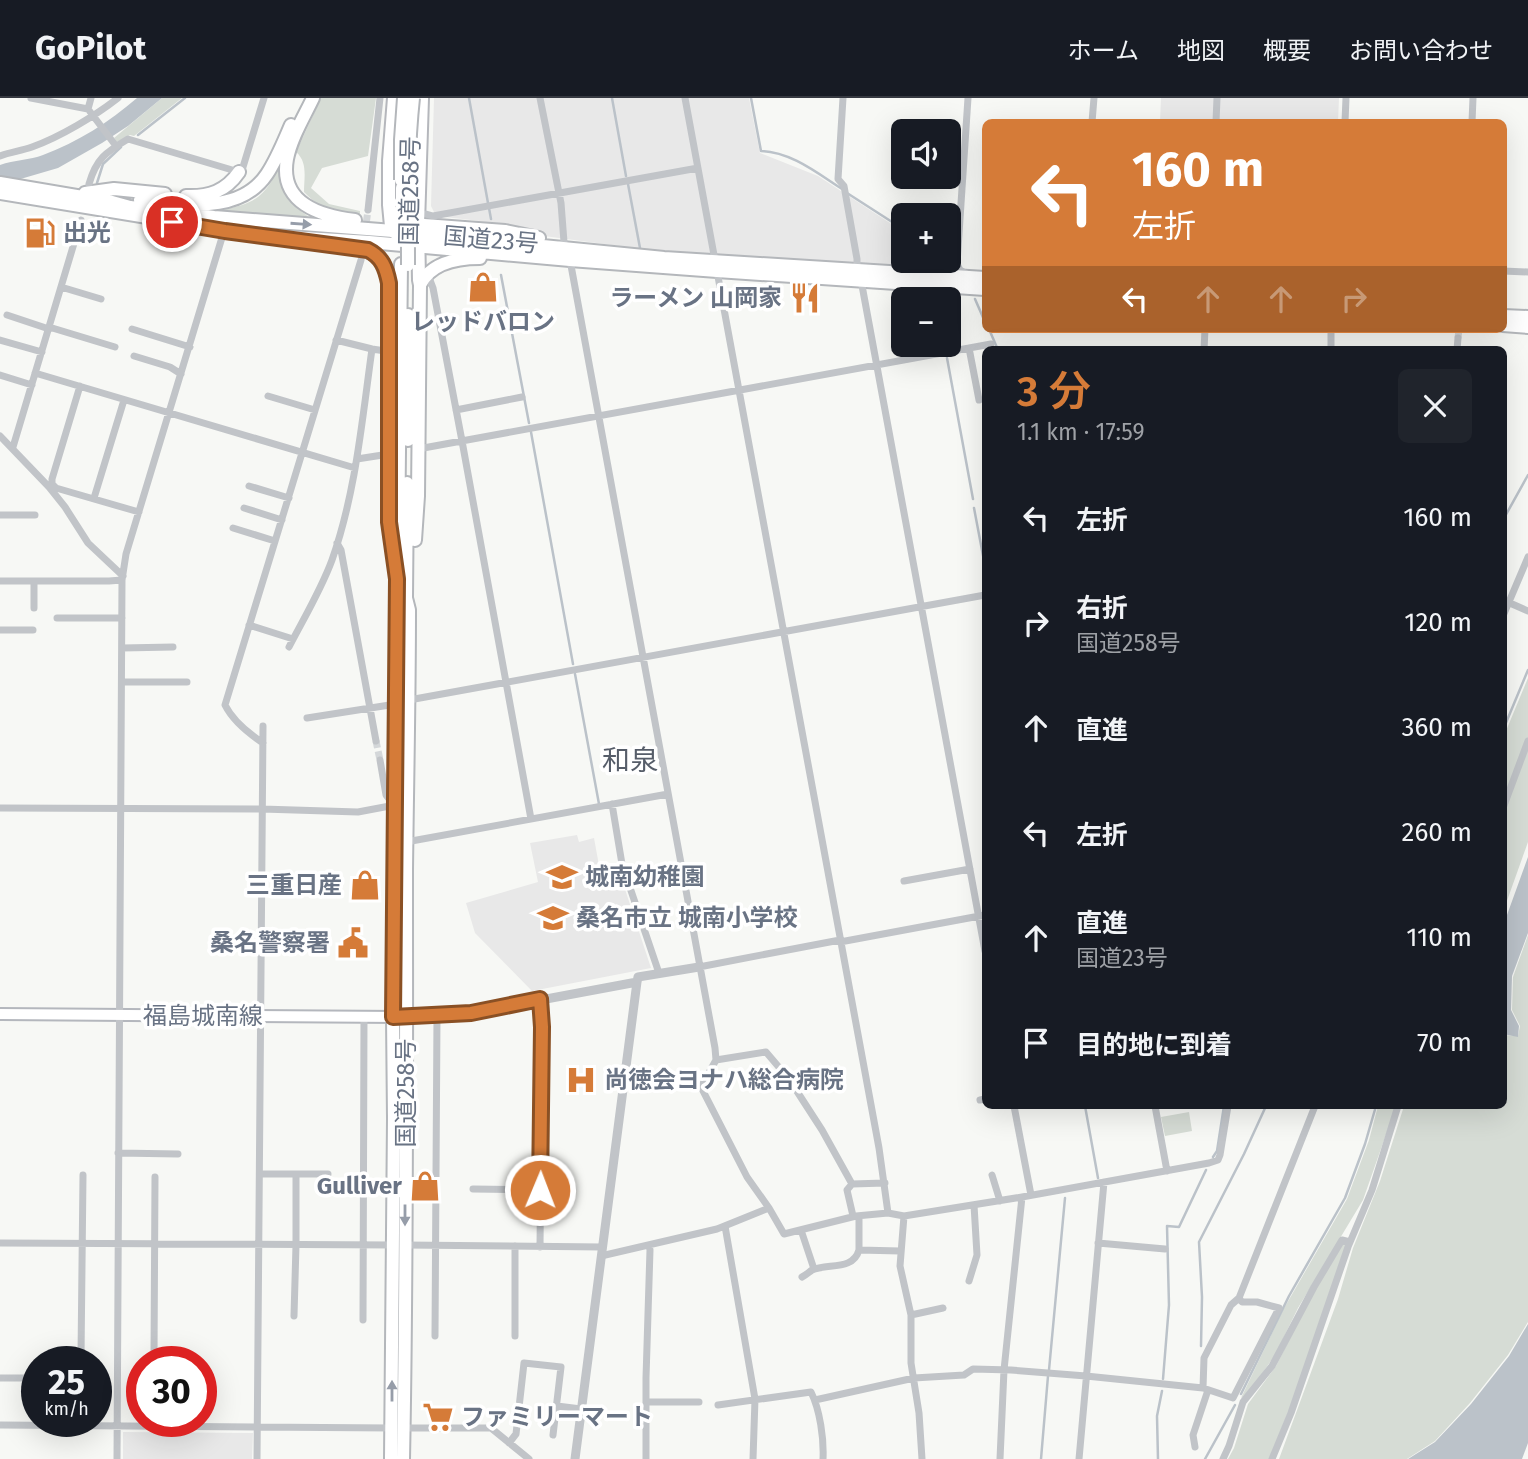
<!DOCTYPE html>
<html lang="ja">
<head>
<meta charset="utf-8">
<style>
  :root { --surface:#171b24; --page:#20242c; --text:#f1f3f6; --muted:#9ea1a6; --line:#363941; --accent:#d57b38 }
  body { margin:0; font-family:"Fira Sans","Noto Sans JP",sans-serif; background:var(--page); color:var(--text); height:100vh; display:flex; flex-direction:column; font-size:26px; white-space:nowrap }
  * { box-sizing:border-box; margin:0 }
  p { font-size:23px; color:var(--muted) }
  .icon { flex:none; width:38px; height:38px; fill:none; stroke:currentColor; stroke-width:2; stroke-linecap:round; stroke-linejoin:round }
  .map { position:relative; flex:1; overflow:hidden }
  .side { position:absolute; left:982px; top:248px; width:525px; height:763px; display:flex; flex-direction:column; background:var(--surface); border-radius:10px; box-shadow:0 7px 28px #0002 }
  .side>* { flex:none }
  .top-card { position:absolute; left:982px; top:21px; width:525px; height:214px; border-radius:10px; box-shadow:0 7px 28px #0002; background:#d57b38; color:#fff; overflow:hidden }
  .controls { position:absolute; left:891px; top:21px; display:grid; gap:14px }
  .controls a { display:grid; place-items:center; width:70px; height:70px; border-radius:10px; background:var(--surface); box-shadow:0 7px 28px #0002; font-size:35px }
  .speed { position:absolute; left:21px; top:1248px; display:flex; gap:14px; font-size:35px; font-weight:700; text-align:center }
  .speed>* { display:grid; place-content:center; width:91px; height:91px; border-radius:50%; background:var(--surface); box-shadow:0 7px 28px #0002; line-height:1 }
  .speed small { font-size:18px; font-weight:400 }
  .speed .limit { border:10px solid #d22; background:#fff; color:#111 }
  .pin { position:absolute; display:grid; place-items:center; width:60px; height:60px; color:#fff; margin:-30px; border:4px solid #fff; border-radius:50%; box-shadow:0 2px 7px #0007 }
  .me { position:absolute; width:77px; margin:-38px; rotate:1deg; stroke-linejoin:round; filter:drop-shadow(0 0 5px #0008) }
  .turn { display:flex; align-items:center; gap:24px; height:147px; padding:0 35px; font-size:32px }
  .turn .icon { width:91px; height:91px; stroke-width:2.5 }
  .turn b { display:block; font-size:49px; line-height:60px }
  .lanes { display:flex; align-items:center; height:66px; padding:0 35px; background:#0003; justify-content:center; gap:35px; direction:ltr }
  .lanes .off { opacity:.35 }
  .round { display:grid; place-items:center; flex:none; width:74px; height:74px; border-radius:10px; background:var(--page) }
  .headline { display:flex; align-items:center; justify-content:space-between; height:119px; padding:0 35px }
  h1 { font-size:42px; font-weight:600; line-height:52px; color:var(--accent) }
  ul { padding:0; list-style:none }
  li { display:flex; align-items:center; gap:21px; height:105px; padding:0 35px }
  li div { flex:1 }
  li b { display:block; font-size:26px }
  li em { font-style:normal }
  header { display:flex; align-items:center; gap:42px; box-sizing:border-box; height:98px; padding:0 35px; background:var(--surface); border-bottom:2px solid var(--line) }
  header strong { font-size:33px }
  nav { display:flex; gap:38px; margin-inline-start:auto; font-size:24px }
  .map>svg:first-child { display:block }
  .built { fill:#e8e8e8 }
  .green { fill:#d6dcd5 }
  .water { fill:#bbc2c9 }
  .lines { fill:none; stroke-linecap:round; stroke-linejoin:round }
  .stream { stroke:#bbc2c9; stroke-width:2.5 }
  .minor-tunnel { stroke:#d4d7d9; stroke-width:7; stroke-dasharray:7 3.5; stroke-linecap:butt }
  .secondary-casing { stroke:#b4b7bd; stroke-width:14 }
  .primary-casing { stroke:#b5b7bc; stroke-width:16 }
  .trunk-casing { stroke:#b4b7bb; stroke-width:16 }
  .minor { stroke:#c1c4c8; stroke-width:7 }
  .tertiary { stroke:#c1c4c8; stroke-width:9 }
  .secondary { stroke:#fff; stroke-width:10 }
  .primary { stroke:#fff; stroke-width:12 }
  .trunk { stroke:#fff; stroke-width:12 }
  .trunk-bridge-casing { stroke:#b4b7bb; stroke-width:16; stroke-linecap:butt }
  .trunk-bridge { stroke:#fff; stroke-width:12 }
  .oneway { fill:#969da9 }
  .route-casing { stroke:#8a5024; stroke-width:18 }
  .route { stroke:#d57b38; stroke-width:12 }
  .labels { text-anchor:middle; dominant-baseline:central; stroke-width:7; stroke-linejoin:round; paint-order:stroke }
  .street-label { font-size:24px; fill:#697384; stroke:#fff }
  .poi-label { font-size:24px; font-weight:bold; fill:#697384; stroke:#fff; text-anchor:start }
  .quarter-label { font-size:28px; fill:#565d69; stroke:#fff }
</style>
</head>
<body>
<header>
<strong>GoPilot</strong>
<nav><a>ホーム</a><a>地図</a><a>概要</a><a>お問い合わせ</a></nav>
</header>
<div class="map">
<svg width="1528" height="1361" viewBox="0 0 1528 1361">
  <rect width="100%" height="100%" fill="#f7f8f5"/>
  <path class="built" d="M434 0H749L760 55 818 78 896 129 903 135V163H936L947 172 649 152 544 138 480 123 436 118 431 108Z
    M1161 0H1339L1338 24H1160Z
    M577 737 579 744 594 740 600 773 618 770 651 870 532 893 475 835 466 805 538 784 530 745Z
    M123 1334 253 1335 252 1361H123Z"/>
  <path class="green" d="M162 0H182L134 38 130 37 117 44 114 40Z
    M321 0H376L368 58 322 70 311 90 329 106 360 113V117C335 114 322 113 304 94 304 80 308 64 296 54Z
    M283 60C287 92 283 102 312 121L218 116 219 112C258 107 268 95 283 60Z
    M1528 580V744L1503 814V640Z
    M1528 837V1224L1508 1257 1470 1305 1435 1343 1407 1361H1279L1338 1201 1353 1150 1380 1083 1404 1008H1503V937L1518 938 1520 928 1512 912 1513 879Z
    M1378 1008H1396L1363 1102 1298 1210 1275 1257 1248 1296 1241 1300 1283 1212 1347 1101 1369 1042Z
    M1189 1014 1192 1033 1165 1038 1161 1019Z
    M1343 1144 1348 1145 1289 1312 1269 1361H1228L1234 1350 1248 1306 1276 1268 1309 1202Z"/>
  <path class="water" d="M137 0H162L128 28 102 45 58 70 0 87V67C14 62 30 62 43 57 78 44 109 24 137 0Z
    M1528 759V835L1512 878 1511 912 1519 928 1518 939 1503 936V828Z
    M1528 1226V1345L1522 1361H1408L1435 1344 1471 1306 1509 1258Z"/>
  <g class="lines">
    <path class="stream" d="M469 0 488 105
      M612 0 626 78
      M751 0 761 53C791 54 817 75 842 91
      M138 37 185 0
      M97 85 103 66 121 49
      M628 86 640 150
      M847 95 903 131
      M489 110 491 121
      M943 163 951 171
      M501 177 529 325
      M975 201 985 224
      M989 231 998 252
      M947 260 973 401
      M531 334 573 566
      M974 410 985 468
      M1503 422 1528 377
      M575 576 599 706
      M1503 632 1528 572
      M1085 1008 1098 1080
      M1213 1059 1217 1053 1224 1008
      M1201 1248 1202 1199 1199 1144 1244 1056 1266 1008
      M1049 1272 1065 1100
      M1163 1281 1169 1207 1167 1128 1179 1129 1206 1072
      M1241 1296 1289 1198 1345 1100 1365 1046 1376 1008
      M1041 1361 1048 1278
      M1158 1361 1157 1318 1162 1293
      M1205 1361 1235 1307"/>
    <path class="minor-tunnel" d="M365 134 368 112
      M1458 240 1459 231
      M376 643 380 662"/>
    <g class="secondary-casing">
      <path id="secondary" d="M0 916 400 919"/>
    </g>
    <g class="primary-casing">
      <path id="primary" d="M394 0 389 63V107L391 128 393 133 403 141 446 145
        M393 133C403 121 402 104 402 90
        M420 187 419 182 418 126 422 0"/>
    </g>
    <g class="trunk-casing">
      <path id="trunk" d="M313 0C304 19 291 40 287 61 279 105 320 118 355 122
        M0 85 112 104 130 109 214 119 393 133 664 160 985 180
        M0 95 257 137 369 144 570 162 717 173 985 191
        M85 95 114 91 165 96
        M186 98C209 99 226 93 239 74
        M140 102C183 105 239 118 267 76 277 61 284 43 291 27
        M397 125 505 133 539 140
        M353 150C377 153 385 161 389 185V424L392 443
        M1503 218 1528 219
        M1503 227 1528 229
        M408 342V217
        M415 442 418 398 420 187C431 164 458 160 480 160
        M391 1361 394 1021 393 919 401 166
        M403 1361C407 1165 406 968 406 772 407 686 409 599 409 512L406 500 407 385"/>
    </g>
    <path class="minor" d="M31 0 88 11 116 48
      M540 0 561 105 564 144 558 148
      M685 0 879 1050 888 1115
      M843 0 838 81 844 88 857 161V173
      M968 0 957 166 960 172 968 177
      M88 11 91 0
      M1092 24 1094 0
      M1216 24 1217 0
      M1345 24 1346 0
      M1472 24 1473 0
      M0 58C10 54 21 53 32 49 60 39 95 18 118 0
      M89 86C96 61 106 54 128 41L239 74 243 69 264 0
      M368 112 380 0
      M426 116 433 118 698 70
      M570 162 715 950 716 962 701 989 747 1079 769 1110 784 1136 856 1118 888 1115 904 1118 1022 1099 1209 1065 1218 1062 1220 1057 1228 1008
      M1503 173 1528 174
      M428 177 433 190 462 343 531 721
      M861 182 985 853
      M61 189 101 201
      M7 217 49 231
      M49 229 115 249
      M132 231 190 249
      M0 242 42 254
      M336 242 372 251 392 254
      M969 250 979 302
      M1204 252 1205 231
      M1331 252V231
      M1457 252 1458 240
      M134 258 170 269 181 276
      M35 275 355 370
      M0 277 32 287
      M268 298 315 312
      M456 312 522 299
      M0 338 49 389 65 409 88 445 123 478
      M13 349 81 122
      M418 351 991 246
      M357 361 389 356
      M52 386 56 390 139 414
      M249 388 289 400
      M49 389 52 386V381L80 288
      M94 400 124 302
      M244 410 282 422
      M0 417H35
      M233 430 275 443
      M337 445 341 452 376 643
      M0 483H109L122 482
      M34 483V510
      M1503 502 1528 513
      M1503 518 1528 459
      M57 520H122
      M249 527 293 541
      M0 532H33
      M289 549C304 520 321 492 332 462 356 394 362 322 372 251
      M122 550 173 549
      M122 584H187
      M409 602 985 497
      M307 620 396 606
      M263 645C248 635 233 623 225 607L361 162
      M380 662 386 697 394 707
      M612 706 622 766 659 875
      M0 710 262 711 358 714 395 707
      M1503 710 1528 643
      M406 744 668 696
      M904 783 970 771
      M840 844 985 817
      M699 869 840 842
      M540 901 542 929 540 1149
      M716 962 766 954 789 981 822 1032 852 1086
      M980 1002 985 1001
      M1014 1008 1031 1097
      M1155 1008 1167 1073
      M118 1055 178 1056
      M260 1076H328
      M992 1077 1000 1103
      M473 1091 540 1092
      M853 1118 847 1092 852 1086 885 1085
      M859 1118V1152
      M904 1118 900 1168 911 1217V1265L919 1315 922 1361
      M725 1128 755 1301 753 1361
      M801 1132 814 1171
      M0 1145 393 1147
      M1098 1145 1165 1151
      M405 1147 602 1149
      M601 1158 717 1131 769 1110
      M802 1179C806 1177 809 1174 812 1172 828 1165 853 1173 859 1152L900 1153
      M969 1183 977 1157 974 1107
      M1239 1200 1242 1204H1257L1279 1210 1233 1300 1203 1290 1204 1260 1231 1207 1239 1200 1315 1008
      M911 1217 943 1210
      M294 1218 296 1147V1076
      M363 1222 364 919
      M435 1238 437 918
      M515 1238V1148
      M81 1258 83 1077
      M154 1258 155 1079
      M0 1280H32
      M815 1302 914 1280 964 1277 973 1271 1011 1272 1086 1278 1203 1290
      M646 1304H699
      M718 1307 811 1294C820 1312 824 1341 823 1361
      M557 1308 581 1311
      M0 1327 392 1330
      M404 1330H491L529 1361
      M509 1345 516 1336 524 1265 561 1269 553 1337
      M1195 1349 1193 1337 1208 1292
      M117 1361 122 482 126 456 224 133
      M257 1361 263 628
      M646 1361V1280L650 1152 649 1147
      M1000 1361 1004 1272 1022 1099
      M1079 1361 1104 1084
      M1223 1361 1229 1348 1243 1304 1272 1268 1314 1189 1342 1142 1350 1144
      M1272 1361 1291 1315 1348 1149 1372 1092 1398 1008"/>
    <path class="tertiary" d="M407 919 471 915 637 884 638 879 699 869
      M575 1361 637 884"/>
    <use href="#secondary" class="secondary"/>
    <use href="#primary" class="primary"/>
    <use href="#trunk" class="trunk"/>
    <g class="trunk-bridge-casing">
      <path id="trunk-bridge" d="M401 82V42L404 0
        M408 167C408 112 407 55 413 0"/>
    </g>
    <use href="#trunk-bridge" class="trunk-bridge"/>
  </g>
  <defs><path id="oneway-solid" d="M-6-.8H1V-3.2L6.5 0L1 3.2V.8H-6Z" transform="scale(1.75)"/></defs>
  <g class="oneway">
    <use href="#oneway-solid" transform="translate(301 126) rotate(4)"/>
    <use href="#oneway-solid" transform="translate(405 1117) rotate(90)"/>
    <use href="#oneway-solid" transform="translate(392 1293) rotate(-90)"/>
  </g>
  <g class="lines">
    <g class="route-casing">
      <path id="route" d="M172 124 225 133 368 152C382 159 386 170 389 185V424L397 481 393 919 471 915 540 901 542 929 540 1092"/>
    </g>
    <use href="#route" class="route"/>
  </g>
  <defs>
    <g id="fuel-bare" transform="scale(2.415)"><path d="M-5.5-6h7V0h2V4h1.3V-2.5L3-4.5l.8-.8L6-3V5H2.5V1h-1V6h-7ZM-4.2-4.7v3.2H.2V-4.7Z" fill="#d57b38" stroke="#fff" stroke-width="2.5" paint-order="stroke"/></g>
    <g id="shop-bare" transform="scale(2.415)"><path d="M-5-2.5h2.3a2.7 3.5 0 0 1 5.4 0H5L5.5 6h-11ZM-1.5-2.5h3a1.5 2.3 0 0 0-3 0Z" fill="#d57b38" stroke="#fff" stroke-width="2.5" paint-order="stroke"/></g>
    <g id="restaurant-bare" transform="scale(2.415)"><path d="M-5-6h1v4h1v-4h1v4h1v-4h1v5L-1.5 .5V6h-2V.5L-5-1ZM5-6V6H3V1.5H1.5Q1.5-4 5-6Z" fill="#d57b38" stroke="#fff" stroke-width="2.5" paint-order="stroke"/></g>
    <g id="school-bare" transform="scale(2.415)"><path d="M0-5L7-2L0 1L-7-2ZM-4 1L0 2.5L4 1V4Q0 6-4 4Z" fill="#d57b38" stroke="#fff" stroke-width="2.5" paint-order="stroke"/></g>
    <g id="civic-bare" transform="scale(2.415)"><path d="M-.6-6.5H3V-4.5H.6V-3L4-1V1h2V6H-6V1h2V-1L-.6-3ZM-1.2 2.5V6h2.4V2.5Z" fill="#d57b38" stroke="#fff" stroke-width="2.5" paint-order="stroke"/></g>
    <g id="hospital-bare" transform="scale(2.415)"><path d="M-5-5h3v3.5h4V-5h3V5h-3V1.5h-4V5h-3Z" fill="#d57b38" stroke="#fff" stroke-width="2.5" paint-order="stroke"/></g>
    <g id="supermarket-bare" transform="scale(2.415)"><path d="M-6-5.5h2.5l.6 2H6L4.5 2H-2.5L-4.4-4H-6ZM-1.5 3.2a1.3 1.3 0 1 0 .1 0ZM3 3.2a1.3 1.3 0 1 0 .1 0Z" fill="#d57b38" stroke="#fff" stroke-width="2.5" paint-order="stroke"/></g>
  </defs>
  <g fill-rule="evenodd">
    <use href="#fuel-bare" x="40" y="135"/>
    <use href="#shop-bare" x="483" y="189"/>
    <use href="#restaurant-bare" x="805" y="200"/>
    <use href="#school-bare" x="562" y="779"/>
    <use href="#shop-bare" x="365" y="787"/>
    <use href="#school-bare" x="553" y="820"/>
    <use href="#civic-bare" x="353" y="845"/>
    <use href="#hospital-bare" x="581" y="982"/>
    <use href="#shop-bare" x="425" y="1088"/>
    <use href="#supermarket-bare" x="438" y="1319"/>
  </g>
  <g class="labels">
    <g class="street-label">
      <text transform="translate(410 93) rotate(-89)">国道258号</text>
      <text transform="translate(491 142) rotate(5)">国道23号</text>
      <text x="203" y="918">福島城南線</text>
      <text transform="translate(406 995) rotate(-90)">国道258号</text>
    </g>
    <g class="poi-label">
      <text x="63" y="135">出光</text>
      <text x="782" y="200" text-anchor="end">ラーメン 山岡家</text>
      <text x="483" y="224" text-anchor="middle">レッドバロン</text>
      <text x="585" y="779">城南幼稚園</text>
      <text x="342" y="787" text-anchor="end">三重日産</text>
      <text x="576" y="820">桑名市立 城南小学校</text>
      <text x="330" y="845" text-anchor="end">桑名警察署</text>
      <text x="604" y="982">尚徳会ヨナハ総合病院</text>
      <text x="402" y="1088" text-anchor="end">Gulliver</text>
      <text x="461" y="1319">ファミリーマート</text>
    </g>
    <g class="quarter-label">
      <text x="630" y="662">和泉</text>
    </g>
  </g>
</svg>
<div class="controls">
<a><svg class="icon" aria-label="sound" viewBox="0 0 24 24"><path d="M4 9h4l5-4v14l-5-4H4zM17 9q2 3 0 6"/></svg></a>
<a>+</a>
<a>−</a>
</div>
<div class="speed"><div>25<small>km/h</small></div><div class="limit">30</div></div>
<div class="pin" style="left:172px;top:124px;background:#d93025"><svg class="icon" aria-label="arrive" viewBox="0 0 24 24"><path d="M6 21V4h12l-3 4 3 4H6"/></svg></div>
<svg class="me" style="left:540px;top:1092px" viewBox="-20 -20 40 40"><circle r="17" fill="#d57b38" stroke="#fff" stroke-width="3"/><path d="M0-11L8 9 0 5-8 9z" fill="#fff"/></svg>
<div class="top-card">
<div class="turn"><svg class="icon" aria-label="left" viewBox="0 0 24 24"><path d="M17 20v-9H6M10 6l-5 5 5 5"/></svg><div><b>160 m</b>左折</div></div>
<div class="lanes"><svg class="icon" aria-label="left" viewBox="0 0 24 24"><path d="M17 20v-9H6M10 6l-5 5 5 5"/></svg><svg class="icon off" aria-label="ahead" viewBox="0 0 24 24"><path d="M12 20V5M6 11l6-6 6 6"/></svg><svg class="icon off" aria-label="ahead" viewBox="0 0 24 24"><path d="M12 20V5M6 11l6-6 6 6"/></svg><svg class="icon off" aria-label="right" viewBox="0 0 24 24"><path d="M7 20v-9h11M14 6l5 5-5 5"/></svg></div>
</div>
<section class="side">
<div class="headline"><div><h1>3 分</h1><p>1.1 km · 17:59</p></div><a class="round"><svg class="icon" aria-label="close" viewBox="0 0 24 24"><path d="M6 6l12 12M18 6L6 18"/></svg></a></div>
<ul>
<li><svg class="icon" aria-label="left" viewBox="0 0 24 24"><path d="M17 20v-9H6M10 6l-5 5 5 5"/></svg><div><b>左折</b></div><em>160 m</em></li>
<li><svg class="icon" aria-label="right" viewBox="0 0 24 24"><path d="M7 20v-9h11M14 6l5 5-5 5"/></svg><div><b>右折</b><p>国道258号</p></div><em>120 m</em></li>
<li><svg class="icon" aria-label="ahead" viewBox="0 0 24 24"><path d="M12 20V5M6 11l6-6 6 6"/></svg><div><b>直進</b></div><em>360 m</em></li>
<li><svg class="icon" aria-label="left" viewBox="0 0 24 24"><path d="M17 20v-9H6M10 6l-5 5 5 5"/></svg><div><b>左折</b></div><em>260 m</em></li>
<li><svg class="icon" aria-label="ahead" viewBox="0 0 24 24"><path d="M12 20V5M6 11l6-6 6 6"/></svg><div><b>直進</b><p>国道23号</p></div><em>110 m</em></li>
<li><svg class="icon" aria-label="arrive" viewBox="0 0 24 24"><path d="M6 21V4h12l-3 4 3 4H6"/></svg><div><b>目的地に到着</b></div><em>70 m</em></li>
</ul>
</section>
</div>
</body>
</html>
